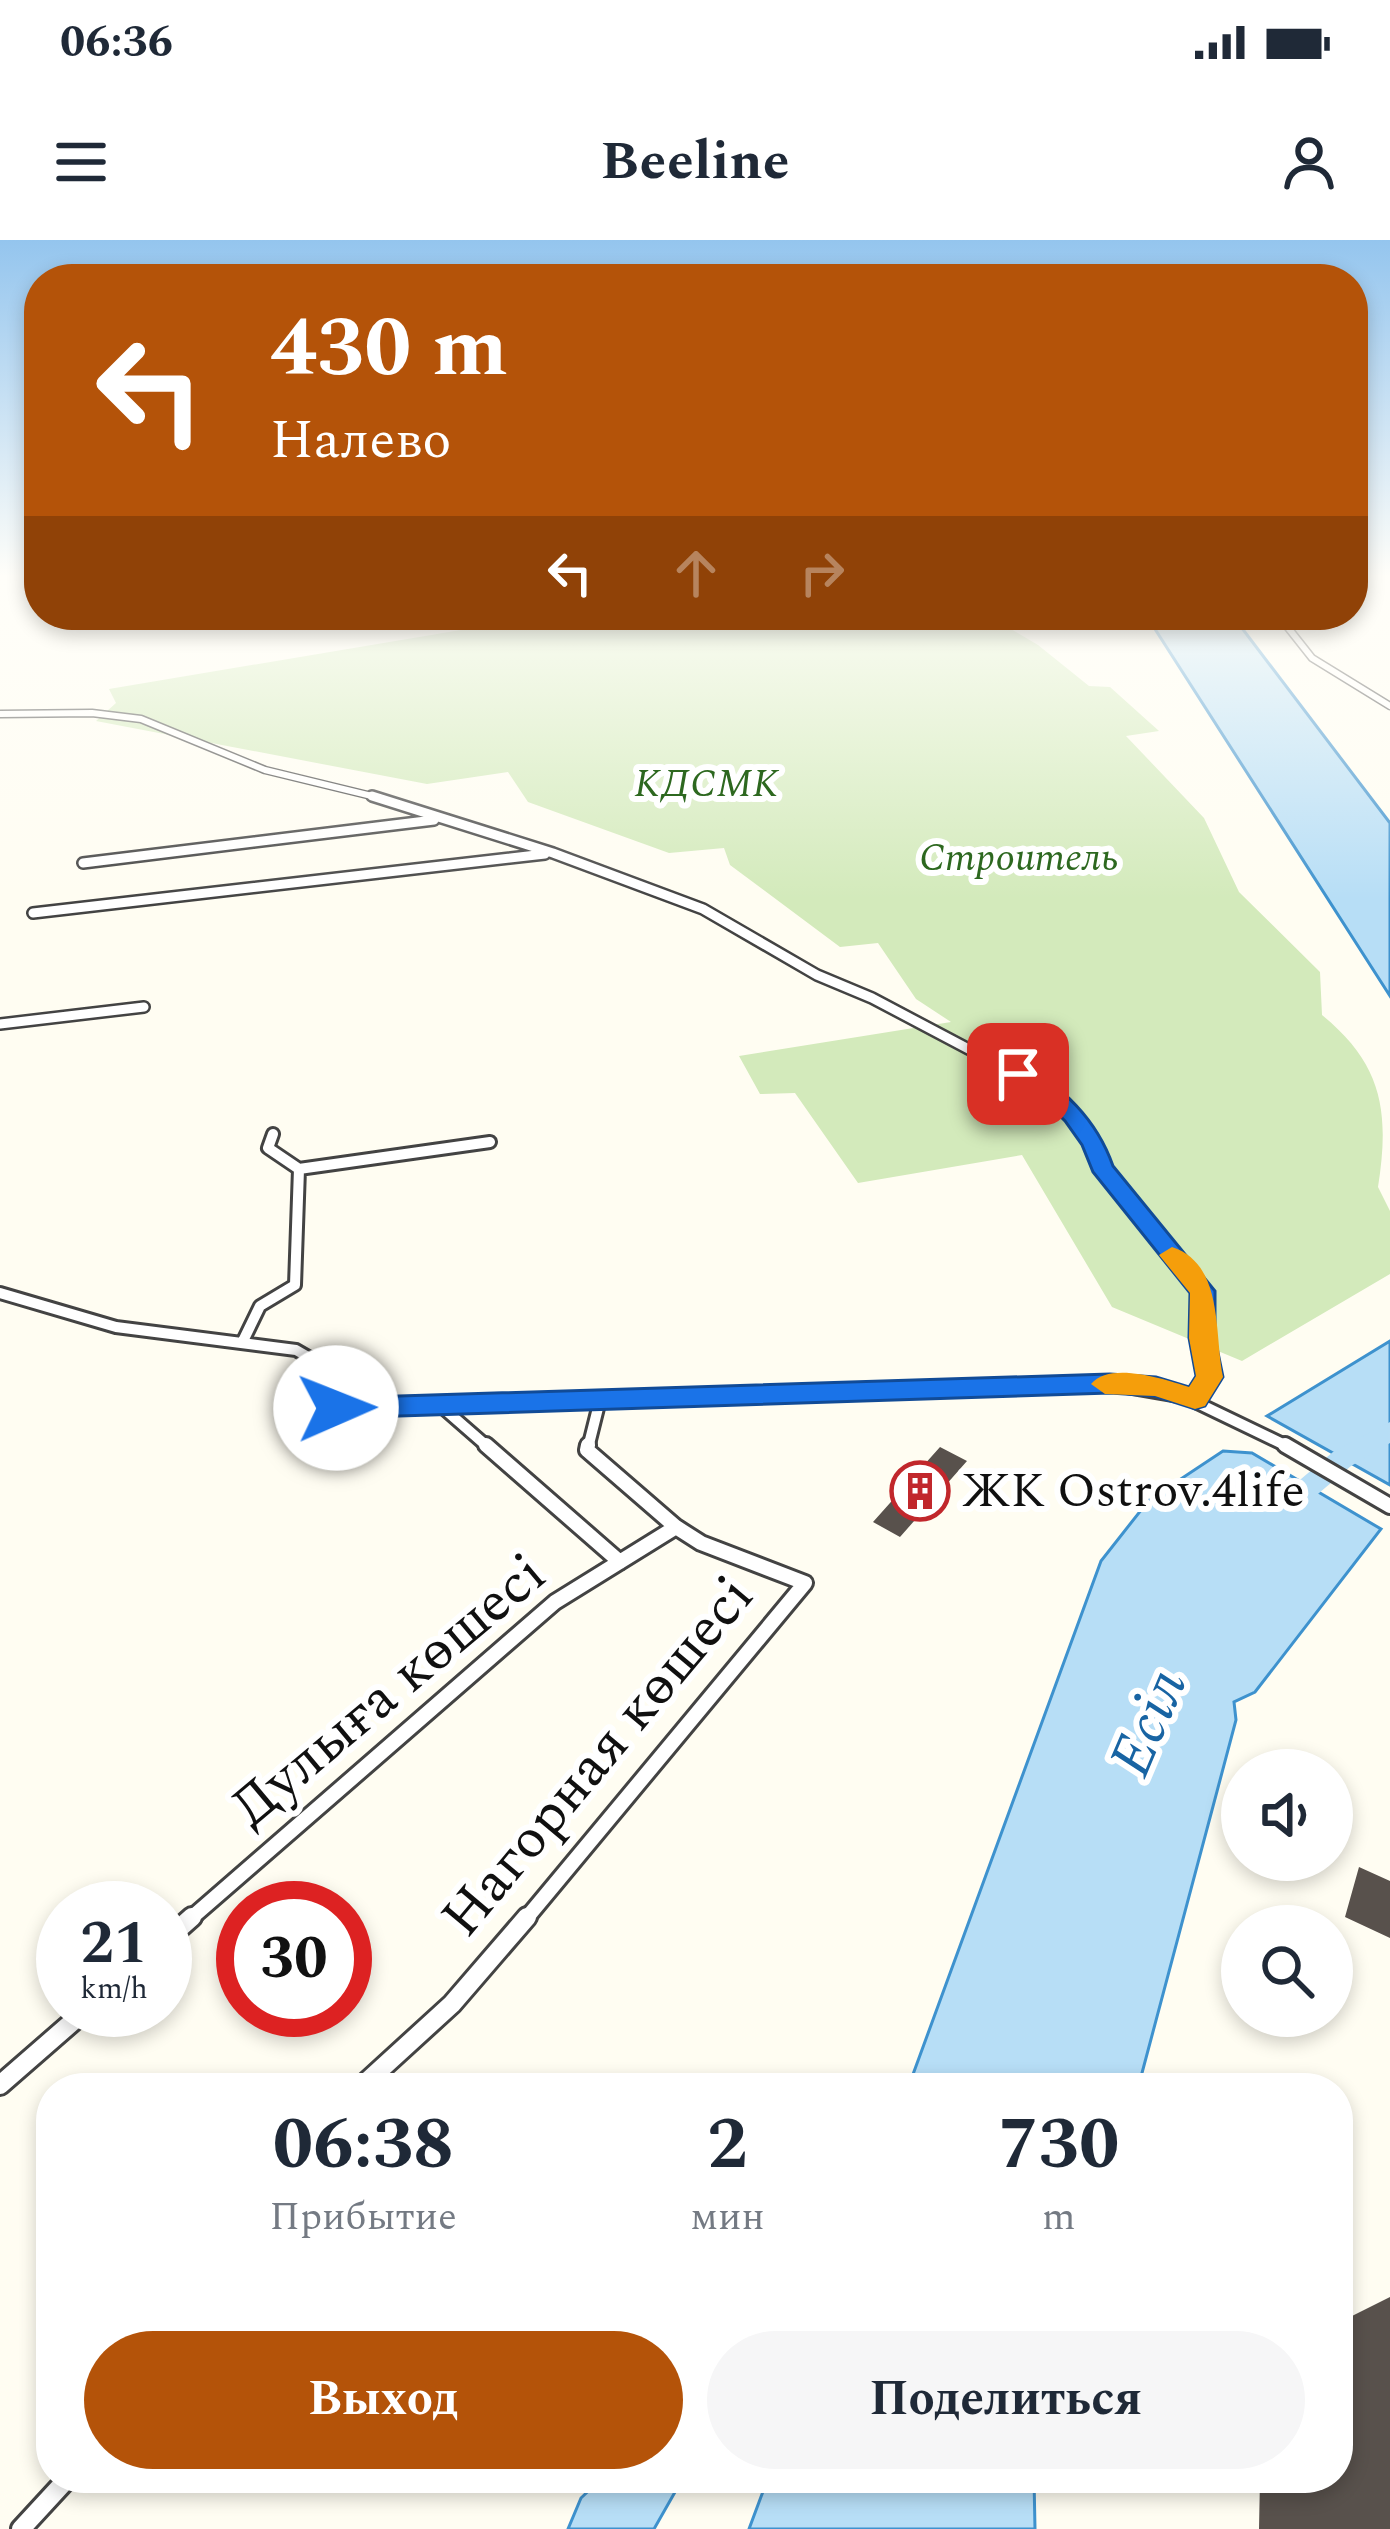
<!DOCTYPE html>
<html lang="ru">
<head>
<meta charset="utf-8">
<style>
  :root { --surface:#fff; --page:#f6f6f7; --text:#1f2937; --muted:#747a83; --accent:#b45309 }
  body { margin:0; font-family:Spectral,serif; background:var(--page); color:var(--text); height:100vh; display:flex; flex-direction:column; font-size:45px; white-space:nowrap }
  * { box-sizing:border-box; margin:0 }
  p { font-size:39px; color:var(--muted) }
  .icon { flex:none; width:66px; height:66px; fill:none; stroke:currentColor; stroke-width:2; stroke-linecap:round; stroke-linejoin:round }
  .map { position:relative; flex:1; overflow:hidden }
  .drawer { position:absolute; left:36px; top:1833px; width:1317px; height:420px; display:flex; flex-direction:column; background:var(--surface); border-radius:48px; box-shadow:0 6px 18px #0003 }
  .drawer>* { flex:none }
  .top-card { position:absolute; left:24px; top:24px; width:1344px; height:366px; border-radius:48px; box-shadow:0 6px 18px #0003; background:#b45309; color:#fff; overflow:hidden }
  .buttons { position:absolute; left:1221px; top:1509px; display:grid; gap:24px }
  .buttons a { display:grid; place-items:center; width:132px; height:132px; border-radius:50%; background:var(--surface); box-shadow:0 6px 18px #0003; font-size:60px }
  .speed { position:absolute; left:36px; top:1641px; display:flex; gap:24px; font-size:60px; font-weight:700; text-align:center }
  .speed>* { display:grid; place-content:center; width:156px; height:156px; border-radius:50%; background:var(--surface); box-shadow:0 6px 18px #0003; line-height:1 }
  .speed small { font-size:30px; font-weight:400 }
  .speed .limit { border:18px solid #d22; background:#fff; color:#111 }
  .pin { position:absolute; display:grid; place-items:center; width:102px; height:102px; color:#fff; margin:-51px; border-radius:24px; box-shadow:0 6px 18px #0006 }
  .me { position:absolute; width:132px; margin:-66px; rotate:89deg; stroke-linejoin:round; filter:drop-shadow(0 0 9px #0008) }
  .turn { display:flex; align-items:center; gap:42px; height:252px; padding:0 48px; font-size:54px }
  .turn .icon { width:156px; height:156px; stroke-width:2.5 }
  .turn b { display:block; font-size:84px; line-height:102px }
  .lanes { display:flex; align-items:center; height:114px; padding:0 48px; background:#0003; justify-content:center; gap:60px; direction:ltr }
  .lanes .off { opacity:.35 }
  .eta { display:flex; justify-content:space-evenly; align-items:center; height:204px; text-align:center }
  .eta b { font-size:72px; font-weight:700; line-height:84px }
  .cta { display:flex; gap:24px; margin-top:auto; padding:24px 48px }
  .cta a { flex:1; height:138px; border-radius:72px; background:var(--accent); color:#fff; font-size:48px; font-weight:700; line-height:138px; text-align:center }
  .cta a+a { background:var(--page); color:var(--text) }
  .status { display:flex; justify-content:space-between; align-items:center; height:84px; padding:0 60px; background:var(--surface); direction:ltr }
  .status svg { height:33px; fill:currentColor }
  header { display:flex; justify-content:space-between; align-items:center; height:156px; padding:0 48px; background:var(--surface); font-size:54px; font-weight:700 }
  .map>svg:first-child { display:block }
  .green { fill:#d3eabb }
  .water { fill:#b7def6; stroke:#3e92ce; stroke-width:3 }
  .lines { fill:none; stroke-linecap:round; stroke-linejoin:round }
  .river { fill:#b7def6; fill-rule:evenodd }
  .building { fill:#58514c }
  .street-far4-casing { stroke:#434343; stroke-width:9 }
  .street-far3-casing { stroke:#434343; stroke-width:14 }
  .street-far2-casing { stroke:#434343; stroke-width:16 }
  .street-far1-casing { stroke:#434343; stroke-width:20 }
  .street-casing { stroke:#434343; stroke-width:24 }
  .street-far4 { stroke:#fff; stroke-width:6 }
  .street-far3 { stroke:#fff; stroke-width:9 }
  .street-far2 { stroke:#fff; stroke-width:10 }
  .street-far1 { stroke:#fff; stroke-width:14 }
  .street { stroke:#fff; stroke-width:18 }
  .route { fill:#1a73e8; stroke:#114b97; stroke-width:3 }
  .slow { fill:#f59e0b }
  .labels { text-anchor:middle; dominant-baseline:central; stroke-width:12; stroke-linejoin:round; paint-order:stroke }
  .far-park-label { font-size:39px; font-style:italic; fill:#2d681f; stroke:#fff }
  .poi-label { font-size:48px; fill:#101010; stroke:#fff; text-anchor:start }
  .near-street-label { font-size:57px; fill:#101010; stroke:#fff }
  .near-water-label { font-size:60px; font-style:italic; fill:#1864a3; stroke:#fff }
</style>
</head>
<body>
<div class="status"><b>06:36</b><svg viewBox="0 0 49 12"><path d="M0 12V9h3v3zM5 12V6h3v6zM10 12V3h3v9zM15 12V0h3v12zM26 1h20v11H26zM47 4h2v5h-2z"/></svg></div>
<header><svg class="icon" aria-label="menu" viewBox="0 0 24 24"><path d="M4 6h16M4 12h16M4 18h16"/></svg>Beeline<svg class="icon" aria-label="person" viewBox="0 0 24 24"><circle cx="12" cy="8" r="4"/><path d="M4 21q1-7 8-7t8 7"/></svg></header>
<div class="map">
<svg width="1390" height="2289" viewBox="0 0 1390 2289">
  <rect width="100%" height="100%" fill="#fffdf2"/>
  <path class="green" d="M550 375H987L1038 405 1089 446 1110 447 1159 491 1126 496 1204 578 1239 652 1320 732 1322 775C1382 824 1390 871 1378 947L1390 971V1034L1242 1121 1112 1067 1022 915 858 943 795 853 760 854 739 816 951 782 916 759 878 703 840 707 730 625 724 608 669 613 528 562 508 532 427 544 96 481 116 463 109 449Z"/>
  <path class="water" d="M1146 375H1232L1390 583V756Z
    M1390 1101V1245L1267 1176Z
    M1223 1211 1252 1213 1381 1289 1255 1452 1234 1462 1236 1480 1138 1848H908L1101 1321 1149 1260Z
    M602 2238H683L654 2289H568L581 2258Z
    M768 2238H1034L1035 2289H749Z"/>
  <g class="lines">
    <path class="river" d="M1390 1182V1203L1351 1226 1293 1275H1275L1271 1268 1275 1261 1333 1212Z"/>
  </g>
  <path class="building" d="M940 1207 967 1221 900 1297 873 1282Z
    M1359 1627 1390 1641V1698L1345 1677Z
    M1390 2057V2289H1259L1260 2238H1338V2083Z"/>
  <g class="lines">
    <g class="street-far4-casing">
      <path id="street-far4" d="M1278 375 1312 418 1390 466
        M0 474 92 473 141 479 265 530 384 559"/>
    </g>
    <g class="street-far3-casing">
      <path id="street-far3" d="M372 556 553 613 703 669 817 735 872 758 1031 842
        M83 623 434 580
        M33 673 545 614
        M0 784 144 767"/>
    </g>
    <g class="street-far2-casing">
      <path id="street-far2" d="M1025 839C1059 857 1089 891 1102 927L1203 1051 1202 1098 1210 1137 1195 1159
        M299 929 490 902
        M0 1053 116 1087 296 1110 329 1129 336 1168 1110 1144 1185 1157 1291 1208
        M243 1101 260 1066 295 1045 299 929 268 908 273 894
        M442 1167 489 1208
        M588 1208 600 1160"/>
    </g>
    <g class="street-far1-casing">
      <path id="street-far1" d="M486 1205 620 1322
        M1285 1205 1390 1266
        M189 1680 555 1362 676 1287 587 1210 588 1205
        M525 1680 805 1343 701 1303 676 1287"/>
    </g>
    <g class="street-casing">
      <path id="street" d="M165 1701 192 1677
        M0 1845 86 1770
        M360 1848 452 1764 527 1677
        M21 2289 68 2238"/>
    </g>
    <use href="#street-far4" class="street-far4"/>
    <use href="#street-far3" class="street-far3"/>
    <use href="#street-far2" class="street-far2"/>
    <use href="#street-far1" class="street-far1"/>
    <use href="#street" class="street"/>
  </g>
  <linearGradient id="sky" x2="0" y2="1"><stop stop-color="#94c5ee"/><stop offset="0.51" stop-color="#fffef9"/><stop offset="1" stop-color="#fffef9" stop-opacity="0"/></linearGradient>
  <rect width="1390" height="659" fill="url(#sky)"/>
  <path class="route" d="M1018 828C1062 841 1098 883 1113 926L1215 1051V1098L1223 1137 1205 1166 1195 1169 1155 1156 1110 1153 336 1178 322 1168 336 1158 1110 1134 1156 1137 1189 1147 1196 1136 1189 1098 1190 1053 1093 932 1082 905 1065 881 1040 856 1010 839 1007 834Z"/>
  <path class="slow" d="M1172 1007C1224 1024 1214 1093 1223 1137L1205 1166 1195 1169 1155 1156 1105 1154 1091 1144C1110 1121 1164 1139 1189 1147L1196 1136 1189 1098 1190 1053 1159 1015Z"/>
  <defs>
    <g id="building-ring" transform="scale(3)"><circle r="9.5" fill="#fff" stroke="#c1272c" stroke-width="1.5"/><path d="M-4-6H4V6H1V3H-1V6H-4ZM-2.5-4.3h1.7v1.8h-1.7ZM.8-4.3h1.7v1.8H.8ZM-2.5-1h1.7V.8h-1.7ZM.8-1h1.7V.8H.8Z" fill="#c1272c"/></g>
  </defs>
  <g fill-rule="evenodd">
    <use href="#building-ring" x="920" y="1251"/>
  </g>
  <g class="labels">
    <g class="far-park-label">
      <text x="707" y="544">КДСМК</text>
      <text x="1019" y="618">Строитель</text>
    </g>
    <g class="poi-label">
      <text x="962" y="1251">ЖК Ostrov.4life</text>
    </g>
    <g class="near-street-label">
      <text transform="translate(389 1451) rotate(-40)">Дулыға көшесі</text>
      <text transform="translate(598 1517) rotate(-50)">Нагорная көшесі</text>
    </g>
    <g class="near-water-label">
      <text transform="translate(1149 1483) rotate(-67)">Есіл</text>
    </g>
  </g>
</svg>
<div class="buttons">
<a><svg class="icon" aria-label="sound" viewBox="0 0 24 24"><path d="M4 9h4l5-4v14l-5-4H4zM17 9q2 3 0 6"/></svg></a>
<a><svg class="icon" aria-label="search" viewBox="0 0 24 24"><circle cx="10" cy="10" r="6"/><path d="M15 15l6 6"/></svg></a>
</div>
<div class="speed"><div>21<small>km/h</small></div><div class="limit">30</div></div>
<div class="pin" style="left:1018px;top:834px;background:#d93025"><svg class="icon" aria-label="arrive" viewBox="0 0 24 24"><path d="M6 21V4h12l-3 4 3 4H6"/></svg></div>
<svg class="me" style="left:336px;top:1168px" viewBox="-20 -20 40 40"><circle r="19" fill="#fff"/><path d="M0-13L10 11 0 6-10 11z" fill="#1a73e8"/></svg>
<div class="top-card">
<div class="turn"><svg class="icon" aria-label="left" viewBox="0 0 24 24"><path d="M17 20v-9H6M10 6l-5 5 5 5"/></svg><div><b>430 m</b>Налево</div></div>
<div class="lanes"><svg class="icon" aria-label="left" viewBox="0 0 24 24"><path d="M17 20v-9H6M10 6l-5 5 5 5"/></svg><svg class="icon off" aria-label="ahead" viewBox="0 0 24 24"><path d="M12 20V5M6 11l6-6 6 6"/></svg><svg class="icon off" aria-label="right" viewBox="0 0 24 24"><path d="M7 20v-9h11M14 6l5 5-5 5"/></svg></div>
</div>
<section class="drawer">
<div class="eta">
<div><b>06:38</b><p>Прибытие</p></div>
<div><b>2</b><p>мин</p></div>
<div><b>730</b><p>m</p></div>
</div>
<div class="cta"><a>Выход</a><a>Поделиться</a></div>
</section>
</div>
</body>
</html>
